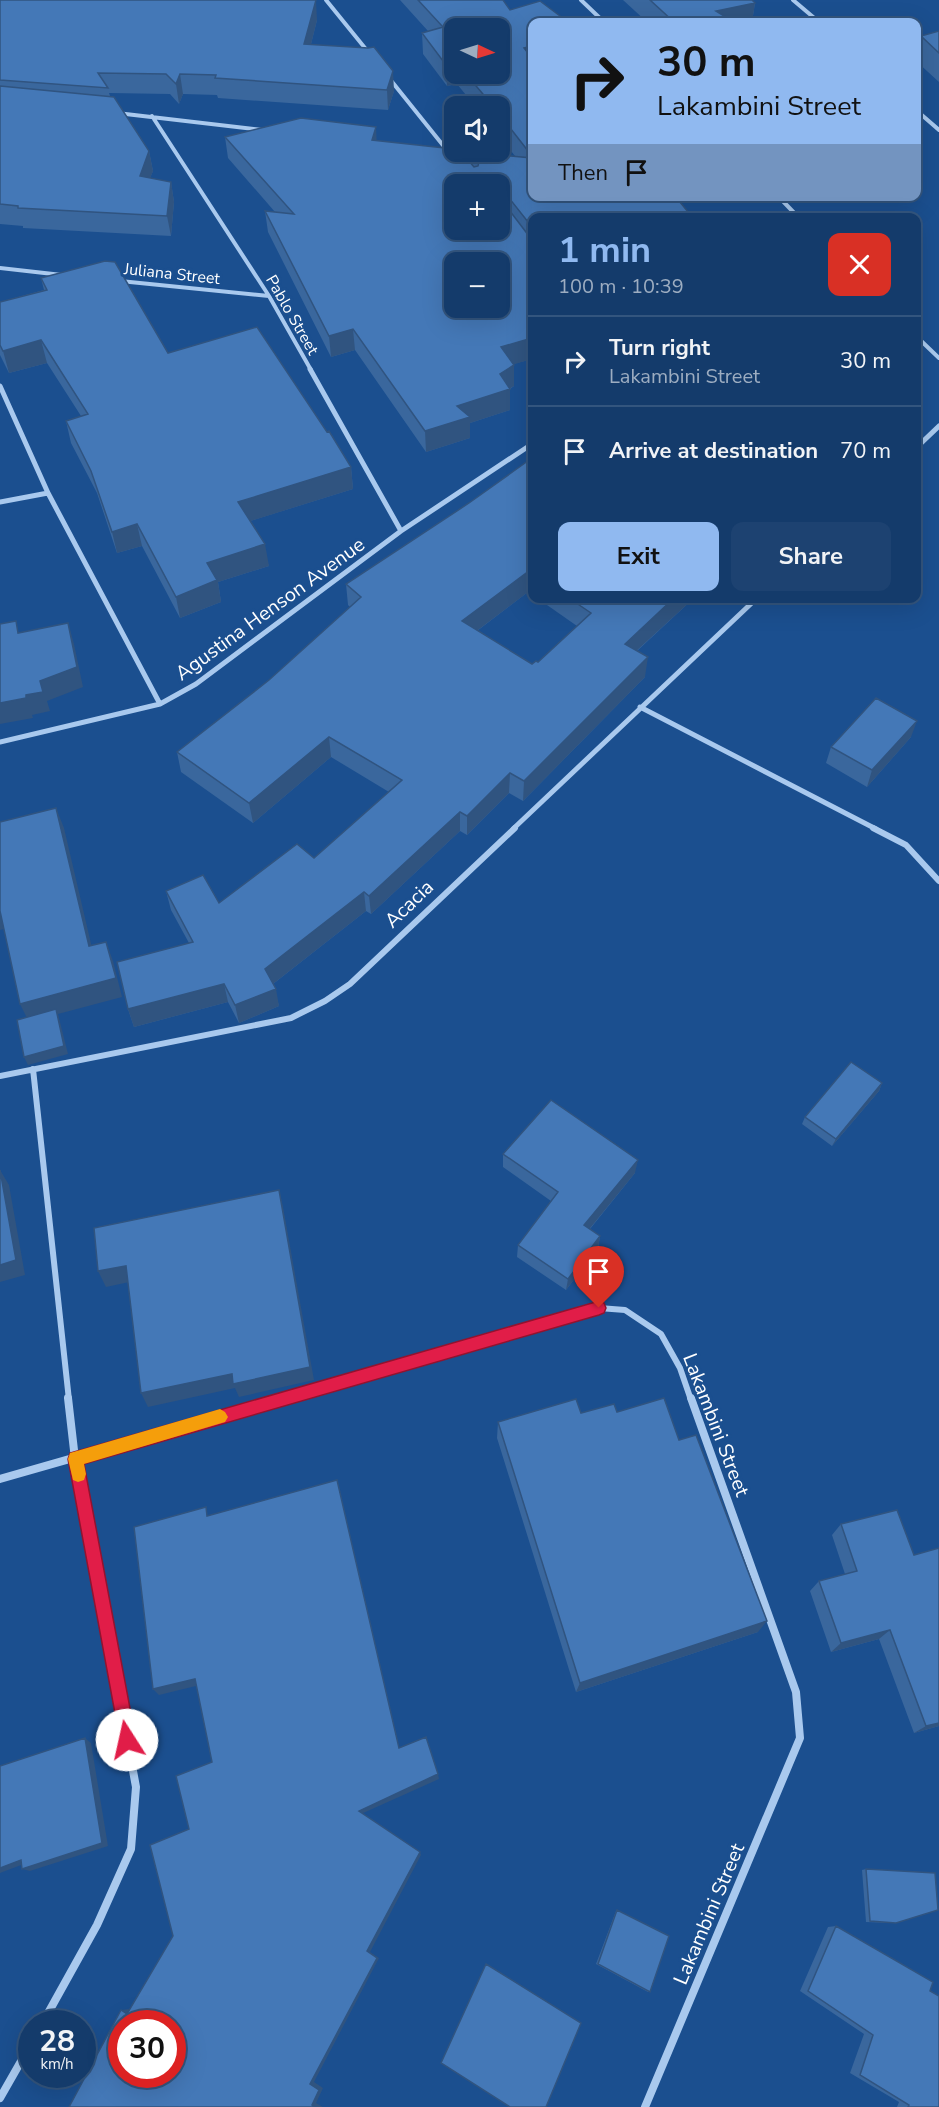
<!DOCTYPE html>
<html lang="en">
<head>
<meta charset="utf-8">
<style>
  :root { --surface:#143b6b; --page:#1d4271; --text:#f1f3f6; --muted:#9dadc1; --line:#33557e; --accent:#90b9f0 }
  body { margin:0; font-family:"Nunito Sans",sans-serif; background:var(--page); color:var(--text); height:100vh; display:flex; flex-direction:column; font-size:22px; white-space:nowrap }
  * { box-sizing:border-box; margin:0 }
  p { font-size:20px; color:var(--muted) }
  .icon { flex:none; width:33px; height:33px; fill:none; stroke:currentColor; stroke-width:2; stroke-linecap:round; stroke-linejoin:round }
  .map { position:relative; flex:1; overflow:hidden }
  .panel { position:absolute; left:528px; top:213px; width:393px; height:390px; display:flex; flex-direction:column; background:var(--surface); border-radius:12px; box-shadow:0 6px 24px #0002,0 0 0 2px var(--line) }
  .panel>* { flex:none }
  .guide { position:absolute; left:528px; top:18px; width:393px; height:183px; border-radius:12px; box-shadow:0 6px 24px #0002,0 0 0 2px var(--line); background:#90b9f0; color:#111; overflow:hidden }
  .needle { width:39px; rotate:94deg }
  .buttons { position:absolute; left:444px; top:18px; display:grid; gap:12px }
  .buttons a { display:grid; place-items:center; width:66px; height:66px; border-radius:12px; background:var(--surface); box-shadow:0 6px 24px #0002,0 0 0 2px var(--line); font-size:30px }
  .speed { position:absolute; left:18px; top:2010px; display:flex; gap:12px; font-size:30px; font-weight:700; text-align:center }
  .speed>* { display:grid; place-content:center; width:78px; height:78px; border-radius:50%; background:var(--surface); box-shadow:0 6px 24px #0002,0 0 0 2px var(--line); line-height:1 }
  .speed small { font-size:15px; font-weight:400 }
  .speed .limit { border:9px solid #d22; background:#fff; color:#111 }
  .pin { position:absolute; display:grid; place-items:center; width:51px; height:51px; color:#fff; margin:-62px -26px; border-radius:50% 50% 50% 0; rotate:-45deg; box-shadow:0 0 6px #0007 }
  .pin .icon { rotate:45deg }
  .me { position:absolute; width:66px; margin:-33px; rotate:350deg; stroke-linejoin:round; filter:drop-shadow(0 0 4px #0008) }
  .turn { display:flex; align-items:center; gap:21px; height:126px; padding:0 30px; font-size:27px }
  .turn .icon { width:78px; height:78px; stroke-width:2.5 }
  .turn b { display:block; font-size:42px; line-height:51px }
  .then { display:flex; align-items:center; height:57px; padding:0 30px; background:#0003; gap:12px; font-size:22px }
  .round { display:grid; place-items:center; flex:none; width:63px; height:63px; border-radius:12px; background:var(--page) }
  .head { display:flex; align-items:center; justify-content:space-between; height:102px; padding:0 30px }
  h1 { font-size:36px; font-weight:700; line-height:45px; color:var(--accent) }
  .primary-button { display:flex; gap:12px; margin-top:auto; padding:12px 30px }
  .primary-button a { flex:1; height:69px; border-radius:12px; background:var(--accent); color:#111; font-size:24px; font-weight:700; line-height:69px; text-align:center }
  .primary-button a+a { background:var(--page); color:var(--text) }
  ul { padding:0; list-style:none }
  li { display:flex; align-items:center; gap:18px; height:90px; padding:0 30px; border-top:2px solid var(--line) }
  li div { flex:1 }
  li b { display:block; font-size:22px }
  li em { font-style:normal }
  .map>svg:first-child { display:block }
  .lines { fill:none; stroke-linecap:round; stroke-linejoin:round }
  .minor-far3 { stroke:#a9c9ee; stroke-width:4 }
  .minor-far2 { stroke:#a9c9ee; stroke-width:5 }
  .minor-far1 { stroke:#a9c9ee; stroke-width:6 }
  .minor { stroke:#a9c9ee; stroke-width:8 }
  .wall { fill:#3a679d; fill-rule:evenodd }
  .shaded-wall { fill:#305480 }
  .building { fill:#4478b7; stroke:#305480; stroke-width:1.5; fill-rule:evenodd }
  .route { fill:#e11d48; stroke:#92132f; stroke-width:1.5 }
  .slow { fill:#f59e0b }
  .labels { text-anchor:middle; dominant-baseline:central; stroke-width:6; stroke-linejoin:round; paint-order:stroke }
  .far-street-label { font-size:16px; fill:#fff; stroke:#1b4f8f }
  .street-label { font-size:20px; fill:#fff; stroke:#1b4f8f }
</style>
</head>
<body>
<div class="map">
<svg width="939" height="2107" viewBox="0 0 939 2107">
  <rect width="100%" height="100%" fill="#1b4f8f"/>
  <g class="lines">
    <path class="minor-far3" d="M326 0 369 53
      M581 0 604 22
      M793 0 819 22
      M389 78 450 154
      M916 110 939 130
      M117 113 262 130
      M152 116 269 296 311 370
      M778 196 799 218
      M0 268 62 275
      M120 281 269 296
      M916 336 939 358"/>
    <path class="minor-far2" d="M310 369 401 531
      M0 386 48 493 0 502
      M916 448 939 426
      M48 493 160 704
      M640 707 876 829
      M0 742 160 704 196 684 401 531 532 444
      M513 829 757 598"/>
    <path class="minor-far1" d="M873 828 906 845 939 881
      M33 1069 69 1400
      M0 1076 291 1018 325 1001 350 984 515 828
      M278 1400 599 1308 625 1310 661 1334 680 1368 691 1400"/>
    <path class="minor" d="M0 1479 283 1398
      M42 2024 97 1925 131 1849 136 1787 75 1459 68 1398
      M0 2098 32 2042
      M645 2107 800 1738 796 1692 691 1398"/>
  </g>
  <path class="wall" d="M0 0 317 20 311 44 394 91 388 110 218 98 217 95 183 94 179 104 170 94 109 93 110 96 149 151 153 171 150 178 171 182 174 202 171 236 23 228V226L0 224Z
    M400 0H503L510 10 532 22V359L513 364 514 386 510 389V410L470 423V438L426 452 355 350 331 357 268 232 265 211 275 212 228 158 225 137 376 127V141L471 163V152L515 156 500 137V106H475L457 84 447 86 423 54 422 33 428 31ZM454 28 500 74H454Z
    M623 0H752L755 3 752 22H647Z
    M939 31V82L916 61V56L921 36Z
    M41 278 168 353 327 432 351 467 353 489 250 521 269 566 218 582 221 602 180 618 142 546 117 553 97 493 71 443 66 421 81 416 47 363 9 373 0 355V302L44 290Z
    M532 458V595L528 592 477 631 532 664 538 662 577 626 537 598H694L637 651 645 677 523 801 509 793 467 835 460 831 371 914 366 911 273 984 279 1006 239 1023 228 1002 134 1027 128 1009 189 943 171 910 166 891 219 903 314 858 389 792 331 757 253 823 181 772 177 752 269 680 350 607 348 605 346 584 469 503Z
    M911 737 867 787 826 763 831 747Z
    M882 1083 879 1091 832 1146 802 1124 805 1117Z
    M503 1154 635 1173 590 1229 600 1236 598 1248 566 1290 517 1257 518 1245 551 1201 503 1167Z
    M617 1412 679 1440 758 1632 576 1692 497 1438 498 1422 581 1413Z
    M841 1524 914 1555 939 1548V1726L914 1733 879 1639 831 1652 810 1591 819 1581 845 1574 832 1535Z
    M866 1869 896 1923H891L866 1922 862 1870Z
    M617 1910 650 1992H648L596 1964 616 1911Z
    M836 1926 930 1991 939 2107H897L899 2102 850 2073 864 2034 800 1991 828 1927Z"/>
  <path class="shaded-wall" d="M316 0 317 20 306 64 304 44Z
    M755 3 752 22H714L716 11Z
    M532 46V67L524 48Z
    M454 63V74H457V84L447 86 446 65Z
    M393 71 394 91 388 110 387 90Z
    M180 74 183 94 179 104 176 84Z
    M376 127 377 148 372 140Z
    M149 151 153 171 143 196 140 176Z
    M171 182 174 202 171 236 167 216Z
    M502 189V210L500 211V190Z
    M353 329 355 350 331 357 329 336Z
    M532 338V359L501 368V347Z
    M41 340 47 363 9 373 3 351Z
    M514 365V386L509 389H510V410L470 423V438L426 452 425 431 457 406 500 374Z
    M351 467 353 489 241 524 238 502Z
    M137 524 142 546 117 553 112 532Z
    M265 544 269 566 218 582 221 602 180 618 176 597 207 563Z
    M529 571 528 592 462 642V621Z
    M674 598H694L622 664 625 644Z
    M68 623 74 644 83 687 47 701 50 711 32 715 33 718 0 724V703L26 695 40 681Z
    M648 657 645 677 523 801 524 781Z
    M917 721 911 737 867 787 872 770Z
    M329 737 331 757 253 823 249 803Z
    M510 773 509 793 467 835V816Z
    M56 808 64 828 96 965 89 946Z
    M460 812V831L371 914 369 896Z
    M364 892 366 911 269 987 265 969Z
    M0 910 8 928 0 930Z
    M106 942 113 961 122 997 58 1014 68 1054 28 1065 24 1057 29 1022 20 1004Z
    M224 984 228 1002 134 1027 128 1009Z
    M276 989 279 1006 239 1023 235 1005Z
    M882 1083 879 1091 832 1146 836 1139Z
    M638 1160 635 1173 582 1238 584 1225Z
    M0 1170 9 1185 25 1275 0 1282Z
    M279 1190 283 1207 314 1380 239 1397 235 1388 148 1407 141 1393Z
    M600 1236 598 1248 566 1290 568 1279Z
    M126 1266 134 1281 106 1287 98 1271Z
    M767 1621 758 1632 576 1692 580 1683Z
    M890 1630 879 1639 831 1652 841 1643Z
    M195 1679 200 1685 159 1695 153 1689Z
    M939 1723V1726L914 1733 926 1726Z
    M85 1738 91 1743 108 1846 30 1871 22 1869Z
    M438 1774 439 1779 361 1814 359 1811Z
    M420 1852 421 1855 370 1952 379 1958 314 2082 323 2088 316 2103 323 2107H315L312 2105 310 2084 367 1951Z
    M21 1860 29 1862 0 1873V1868Z
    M129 2009 134 2014H127L121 2010Z"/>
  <path class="building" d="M0 0H316L304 44 368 48 374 47 393 71 387 90 215 78 216 75 180 74 176 84 166 74 98 73 108 88 0 80Z
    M418 0H503L510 10 540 1 568 22H532V46L524 48 532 58V156L500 115V106H493L466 74H500V28H454V63L446 65 422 33 443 27Z
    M650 0H752L755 3 716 11 734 22H674Z
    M939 31V53L921 36Z
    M0 86 114 97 149 151 140 176 171 182 167 216 18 208V206L0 204Z
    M301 118 376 127 372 140 454 149V152H461L474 167 478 166 479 162 471 152 532 158V196H675L693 218H532V227L502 189 500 190V184H454V230H500V198L529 236 532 237V338L501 347 514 365 500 374 510 389 457 406 470 417 425 431 353 329 329 336 265 211 294 214 225 137ZM454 262H500V308H454Z
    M105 261 115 262 168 353 257 327 327 432 329 431 351 467 238 502 265 544 207 563 217 580 176 597 137 524 112 532 91 471 66 421 88 414 41 340 3 351 0 345V302L47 290 41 278Z
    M532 458V573L529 571 462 621 532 664 536 661 538 662 591 613 569 598H674L625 644 648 657 524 781 510 773 467 816 460 812 369 896 364 892 265 969 276 989 235 1005 224 984 128 1009 117 962 193 942 166 891 203 875 219 903 297 844 314 858 402 780 329 737 249 803 177 752 269 680 361 597 346 584 469 503Z
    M16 621 18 633 68 623 77 667 40 681 43 692 26 695V698L0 703V624Z
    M876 698 917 721 872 770 831 747Z
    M56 808 89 946 106 942 116 978 20 1004 0 911V822Z
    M56 1009 64 1046 24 1057 17 1020Z
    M851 1062 882 1083 836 1139 805 1117Z
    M551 1100 638 1160 584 1225 600 1236 568 1279 518 1245 558 1192 503 1154Z
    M0 1170 16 1260 0 1265Z
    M279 1190 310 1367 233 1384 232 1374 141 1393 126 1266 98 1271 94 1228Z
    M664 1398 679 1440 696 1435 767 1621 580 1683 498 1422 576 1399 581 1413 614 1404 617 1412Z
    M337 1480 399 1748 426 1737 438 1774 359 1811 420 1852 367 1951 377 1958 310 2084 319 2090 312 2105 315 2107H69L121 2010 127 2014 173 1936 150 1845 189 1829 176 1776 212 1762 195 1679 153 1689 134 1527 206 1507 207 1516ZM122 2024H172V2074H122Z
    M897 1510 914 1555 939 1548V1723L926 1726 890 1630 841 1643 819 1581 857 1571 841 1524Z
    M85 1738 102 1843 22 1869 21 1860 0 1868V1766Z
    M866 1869 935 1873 938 1910 896 1923 870 1921Z
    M617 1910 669 1936 650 1992 598 1964Z
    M836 1926 933 1982 930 1991 939 1996V2107H908L909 2105 860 2075 873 2035 808 1991Z
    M486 1964 581 2023 546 2107H510L441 2063Z"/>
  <path class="route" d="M599 1301 604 1303 606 1308 604 1313 599 1315 84 1464 136 1740 133 1746 127 1748 121 1746 68 1459 70 1453Z"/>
  <path class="slow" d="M220 1409 225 1412 228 1417 225 1422 84 1464 86 1474 84 1480 78 1482 73 1480 68 1459 70 1453Z"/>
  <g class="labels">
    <g class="far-street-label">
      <text transform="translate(172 274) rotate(6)">Juliana Street</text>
      <text transform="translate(292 315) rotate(60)">Pablo Street</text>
    </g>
    <g class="street-label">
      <text transform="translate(270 609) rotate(-36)">Agustina Henson Avenue</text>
      <text transform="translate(409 904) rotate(-44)">Acacia</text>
      <text transform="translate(716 1425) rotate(69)">Lakambini Street</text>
      <text transform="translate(709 1914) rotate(-67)">Lakambini Street</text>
    </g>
  </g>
</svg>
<div class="buttons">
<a><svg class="needle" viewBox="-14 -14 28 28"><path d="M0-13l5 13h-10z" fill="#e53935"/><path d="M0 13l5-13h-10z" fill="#9dadc1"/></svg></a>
<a><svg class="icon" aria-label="sound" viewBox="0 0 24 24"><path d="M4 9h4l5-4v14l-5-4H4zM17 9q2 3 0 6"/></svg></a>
<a>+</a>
<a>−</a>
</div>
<div class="speed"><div>28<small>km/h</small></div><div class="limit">30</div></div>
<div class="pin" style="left:599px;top:1308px;background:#d93025"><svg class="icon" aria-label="arrive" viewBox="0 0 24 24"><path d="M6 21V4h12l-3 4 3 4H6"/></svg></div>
<svg class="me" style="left:127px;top:1740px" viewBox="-20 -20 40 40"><circle r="19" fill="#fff"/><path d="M0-13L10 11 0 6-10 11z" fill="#e11d48"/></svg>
<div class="guide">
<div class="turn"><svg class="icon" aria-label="right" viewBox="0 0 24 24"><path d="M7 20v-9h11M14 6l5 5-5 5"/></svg><div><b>30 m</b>Lakambini Street</div></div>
<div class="then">Then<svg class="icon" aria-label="arrive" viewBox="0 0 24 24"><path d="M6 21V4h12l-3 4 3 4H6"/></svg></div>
</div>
<section class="panel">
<div class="head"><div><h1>1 min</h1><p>100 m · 10:39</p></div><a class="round" style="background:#d93025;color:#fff"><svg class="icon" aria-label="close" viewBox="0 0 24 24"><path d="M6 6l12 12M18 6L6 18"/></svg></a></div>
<ul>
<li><svg class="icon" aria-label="right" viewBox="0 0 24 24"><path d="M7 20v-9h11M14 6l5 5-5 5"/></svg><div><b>Turn right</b><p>Lakambini Street</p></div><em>30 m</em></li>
<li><svg class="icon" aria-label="arrive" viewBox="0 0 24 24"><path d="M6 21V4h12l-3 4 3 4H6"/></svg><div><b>Arrive at destination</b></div><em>70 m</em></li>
</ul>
<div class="primary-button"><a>Exit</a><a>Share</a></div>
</section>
</div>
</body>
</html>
